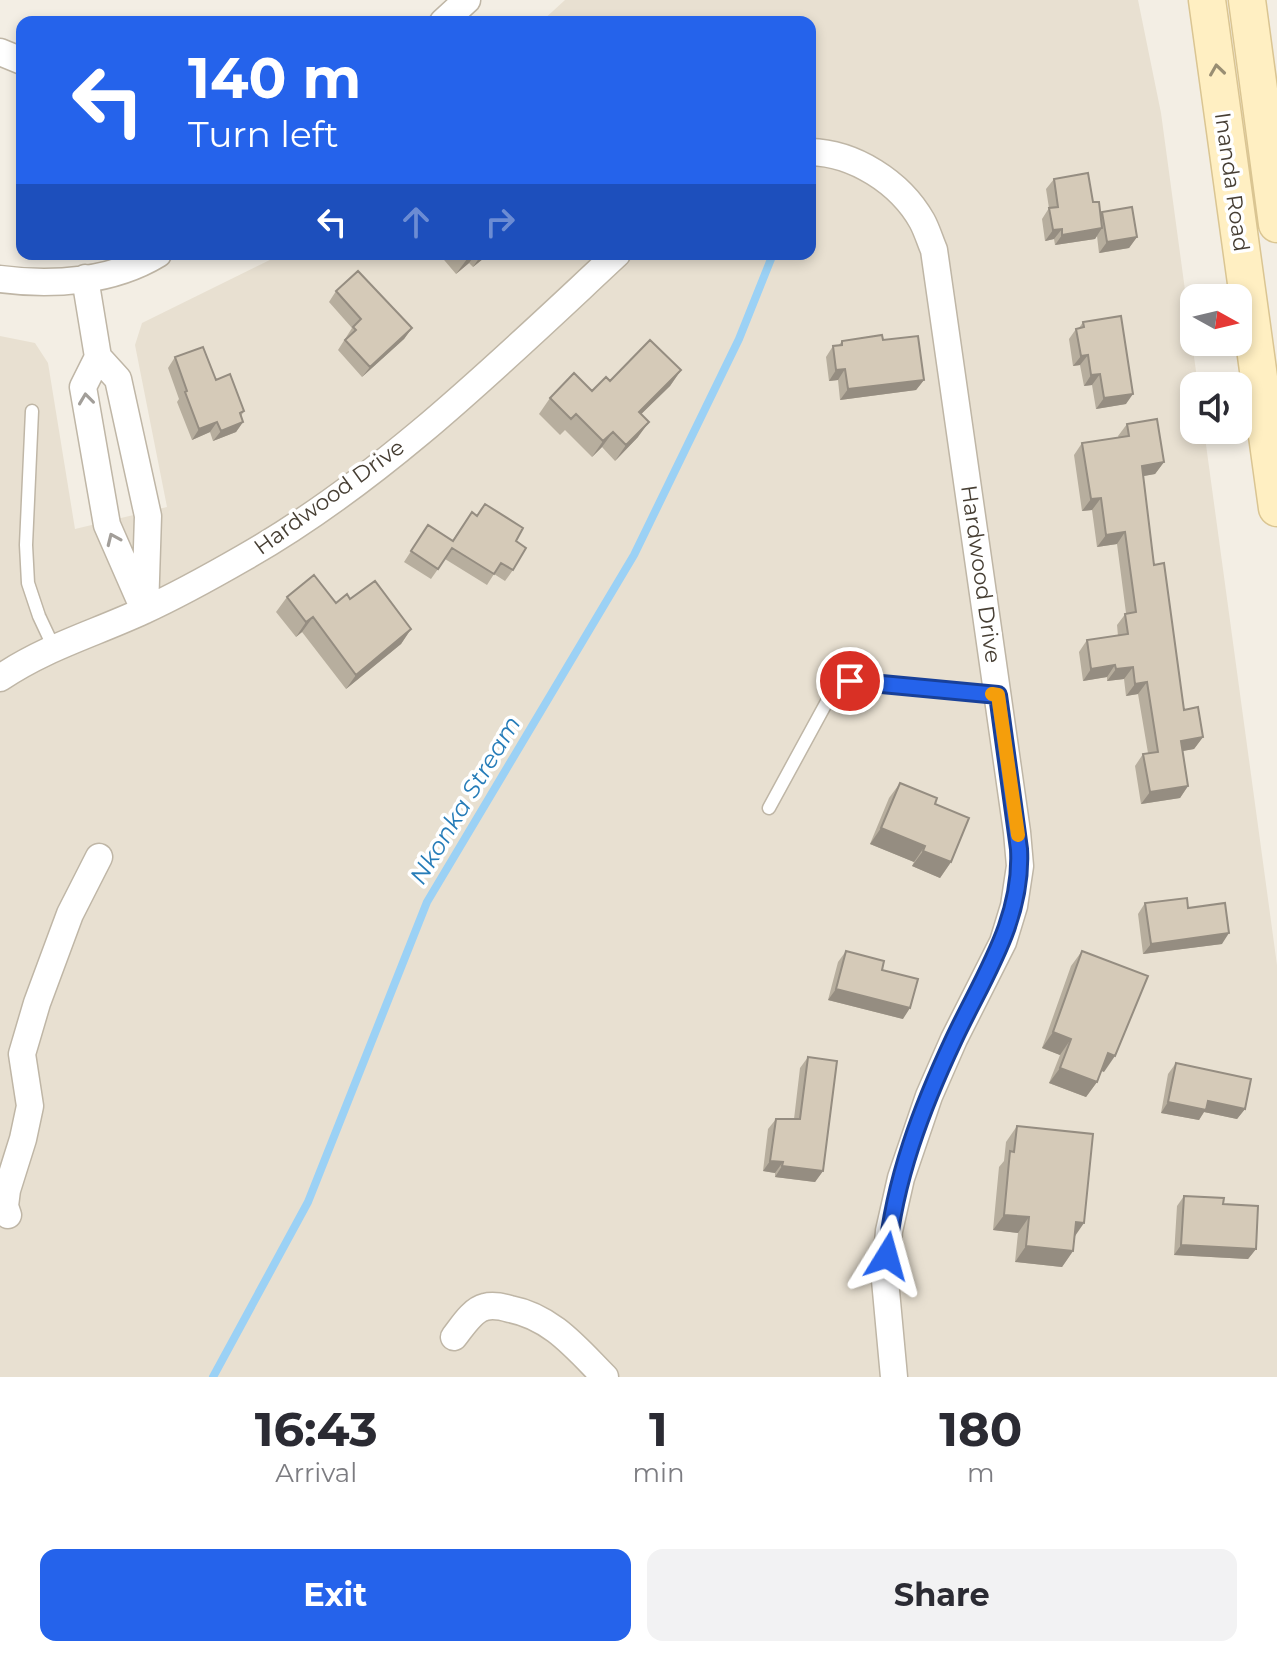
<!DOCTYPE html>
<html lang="en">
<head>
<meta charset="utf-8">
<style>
  :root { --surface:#fff; --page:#f2f2f3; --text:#2b2b33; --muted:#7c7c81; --accent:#2563eb }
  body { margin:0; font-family:Montserrat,sans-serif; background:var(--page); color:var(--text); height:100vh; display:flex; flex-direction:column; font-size:30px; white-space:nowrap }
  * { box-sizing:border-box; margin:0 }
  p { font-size:26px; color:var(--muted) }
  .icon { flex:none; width:44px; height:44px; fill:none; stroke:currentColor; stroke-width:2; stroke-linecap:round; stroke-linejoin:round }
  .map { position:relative; height:1377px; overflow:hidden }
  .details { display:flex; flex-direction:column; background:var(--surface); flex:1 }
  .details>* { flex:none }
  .hud { position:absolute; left:16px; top:16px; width:800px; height:244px; border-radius:16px; box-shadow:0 4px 12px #0003; background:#2563eb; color:#fff; overflow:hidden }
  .needle { width:52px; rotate:98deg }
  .fabs { position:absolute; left:1180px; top:284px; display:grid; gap:16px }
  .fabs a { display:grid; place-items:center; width:72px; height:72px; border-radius:16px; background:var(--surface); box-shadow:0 4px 12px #0003; font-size:40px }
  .pin { position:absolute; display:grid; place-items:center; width:68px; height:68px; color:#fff; margin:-34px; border:4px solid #fff; border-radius:50%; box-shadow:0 2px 8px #0007 }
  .me { position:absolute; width:88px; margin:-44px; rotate:8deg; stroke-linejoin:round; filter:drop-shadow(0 0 6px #0008) }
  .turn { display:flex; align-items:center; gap:28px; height:168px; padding:0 40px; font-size:36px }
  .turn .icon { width:104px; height:104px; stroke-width:2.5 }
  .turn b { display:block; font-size:56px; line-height:68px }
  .lanes { display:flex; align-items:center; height:76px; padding:0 40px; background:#0003; justify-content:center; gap:40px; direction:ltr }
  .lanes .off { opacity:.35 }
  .eta { display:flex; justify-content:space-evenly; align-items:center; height:136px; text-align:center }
  .eta b { font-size:48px; font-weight:700; line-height:56px }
  .button { display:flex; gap:16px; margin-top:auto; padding:16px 40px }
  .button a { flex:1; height:92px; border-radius:16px; background:var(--accent); color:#fff; font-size:32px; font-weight:700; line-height:92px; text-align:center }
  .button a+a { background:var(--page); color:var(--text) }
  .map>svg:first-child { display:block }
  .residential { fill:#e8e0d1 }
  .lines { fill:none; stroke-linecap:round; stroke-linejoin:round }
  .stream { stroke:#9bd1f5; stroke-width:8 }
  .lane-casing { stroke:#bfb6a6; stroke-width:15 }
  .street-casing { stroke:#bfb6a6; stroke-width:29 }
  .secondary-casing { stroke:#dac592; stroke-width:39 }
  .lane { stroke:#fff; stroke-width:12 }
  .street { stroke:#fff; stroke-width:26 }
  .secondary { stroke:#ffefc2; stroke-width:36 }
  .wall { fill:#b7ae9e }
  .shaded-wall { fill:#958d81 }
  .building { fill:#d5cab8; stroke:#958d81; stroke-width:2 }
  .oneway { stroke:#998e73 }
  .oneway2 { stroke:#a29e99 }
  .route-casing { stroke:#184099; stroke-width:20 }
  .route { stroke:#2563eb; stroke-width:14 }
  .slow { stroke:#f59e0b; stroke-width:14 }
  .labels { text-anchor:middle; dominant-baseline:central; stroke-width:7; stroke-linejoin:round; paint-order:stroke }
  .street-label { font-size:22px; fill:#463e33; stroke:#fff }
  .water-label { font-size:24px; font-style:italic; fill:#267cb8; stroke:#fff }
</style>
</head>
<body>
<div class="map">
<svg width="1277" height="1377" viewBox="0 0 1277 1377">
  <rect width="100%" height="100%" fill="#f3eee4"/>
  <path class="residential" d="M565 0H1138L1161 113 1198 386H1194V430H1204L1277 965V1377H0V336L35 343 48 363 75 529 167 507 135 345 142 323 282 254H810V22H541Z"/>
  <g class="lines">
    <path class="stream" d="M213 1377 308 1202 427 902 634 555 739 339 773 254"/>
    <g class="lane-casing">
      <path id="lane" d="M32 411 26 545 28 583 39 616 54 648
        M769 808 836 685 850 681 998 695"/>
    </g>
    <g class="street-casing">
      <path id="street" d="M443 22 467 0
        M0 52 22 61
        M810 152C854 153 900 182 922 221 927 230 930 241 934 250L1017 832 1020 866 1014 906 1003 942 954 1039 929 1096 901 1178 889 1231 885 1280 894 1377
        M85 278 98 357 118 379 148 516 145 610
        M0 279C52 286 112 282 158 254
        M98 357 83 387 107 525 142 605
        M0 678C46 647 93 634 143 611 178 595 212 576 245 557 382 479 502 361 617 254
        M8 1215 5 1206 7 1190 23 1139 30 1106 22 1054 37 1003 70 914 99 857
        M454 1337C462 1327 472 1310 485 1307 492 1305 503 1307 510 1309 552 1317 577 1349 605 1377"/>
    </g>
    <g class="secondary-casing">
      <path id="secondary" d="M1207 0 1277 508
        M1247 0 1277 224"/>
    </g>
    <use href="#lane" class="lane"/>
    <use href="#street" class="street"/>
    <use href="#secondary" class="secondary"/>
  </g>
  <path class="wall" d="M1054 179 1093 202 1100 214 1102 212 1137 237 1129 248 1099 253 1097 236 1095 239 1055 245 1054 239 1045 241 1042 219 1049 208 1046 189Z
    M439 254H489L473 267 469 263 456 274Z
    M336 291 412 328 404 339 362 377 338 350 352 328 329 302Z
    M1083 322 1126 404 1096 409 1092 385 1084 386 1080 365 1073 366 1069 339 1076 329 1079 328Z
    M883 340 924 380 916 390 840 400 838 380 829 381 826 357 833 346 839 345 842 341Z
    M175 357 216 380 244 411 241 416 243 422 236 432 213 441 210 432 192 440 177 402 179 399 168 368Z
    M681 370 670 386 641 414 638 437 615 461 602 447 592 457 565 430 560 435 539 414 550 398 592 391 610 381Z
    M1127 424 1164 462 1155 474 1143 476 1154 565 1184 710 1203 737 1194 749 1182 751 1188 786 1180 798 1141 804 1135 766 1143 754 1148 753 1138 694 1126 696 1124 679 1107 681V677L1083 681 1079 652 1087 640 1118 636 1117 625 1126 613 1117 544 1097 547 1092 510 1082 511 1074 455 1082 443 1119 438 1118 436Z
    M472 512 516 541 513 570 505 581 494 574 487 585 445 559 431 579 404 562 428 525 452 541Z
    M287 597 336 603 350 599 411 629 401 644 346 689 302 632 296 637 276 612Z
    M900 783 935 804 951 862 940 878 912 866 914 862 870 844 889 798Z
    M1145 903 1188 908 1222 944 1143 954 1138 914Z
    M846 951 882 970 903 1019 828 1000 838 962Z
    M1082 951 1104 1072 1101 1070 1097 1082 1086 1097 1049 1083 1060 1055 1042 1048 1071 966Z
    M808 1057 823 1171 815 1182 775 1177V1173L763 1171 768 1129 776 1119H794L800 1068Z
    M1176 1063 1245 1109 1237 1119 1204 1112 1199 1120 1161 1113 1168 1074Z
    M1017 1126 1075 1236 1073 1251 1062 1267 1015 1262 1018 1233 993 1230 999 1167 1004 1161 1006 1142Z
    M1184 1196 1223 1204 1256 1249 1248 1259 1174 1255 1177 1206Z"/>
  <path class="shaded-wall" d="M1102 228 1095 239 1055 245 1062 235Z
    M1062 229 1054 239 1045 241 1053 230Z
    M1137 237 1129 248 1099 253 1107 242Z
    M472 254H476L469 263 456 274 467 259Z
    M482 254H489L473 267Z
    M412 328 404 339 362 377 370 367Z
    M1088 355 1080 365 1073 366 1081 356Z
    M845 369 838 380 829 381 836 370Z
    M681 370 670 386 628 427 639 412Z
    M1100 374 1092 385 1084 386 1091 375Z
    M924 380 916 390 840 400 848 389Z
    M1133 394 1126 404 1096 409 1104 398Z
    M217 422 210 432 192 440 199 429Z
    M243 422 236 432 213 441 221 431Z
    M649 422 638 437 615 461 626 445Z
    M613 432 602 447 592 457 603 441Z
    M1164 462 1155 474 1133 478 1142 466Z
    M1101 498 1092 510 1082 511 1091 499Z
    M1125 532 1117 544 1097 547 1106 535Z
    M313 617 302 632 296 637 306 622Z
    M411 629 401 644 346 689 356 675Z
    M1115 665 1107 677 1083 681 1091 669Z
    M1133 667 1124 679 1107 681 1116 669Z
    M1147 682 1138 694 1126 696 1135 684Z
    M1203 737 1194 749 1172 753 1181 741Z
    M1188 786 1180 798 1141 804 1150 792Z
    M881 828 925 846 914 862 870 844Z
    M923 851 951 862 940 878 912 866Z
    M1229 933 1222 944 1143 954 1151 944Z
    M836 989 910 1008 903 1019 828 1000Z
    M1053 1032 1071 1039 1060 1055 1042 1048Z
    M1108 1053 1115 1056 1104 1072 1097 1069Z
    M1060 1068 1097 1082 1086 1097 1049 1083Z
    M1208 1101 1245 1109 1237 1119 1204 1112 1199 1120 1161 1113 1168 1102Z
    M770 1161 783 1162 775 1173 763 1171Z
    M782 1166 823 1171 815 1182 775 1177Z
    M1004 1215 1029 1217 1018 1233 993 1230Z
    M1076 1222 1084 1223 1073 1239Z
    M1181 1245 1256 1249 1248 1259 1174 1255Z
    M1026 1246 1073 1251 1062 1267 1015 1262Z"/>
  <path class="building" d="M1088 173 1093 202H1099L1102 228 1062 235V229L1053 230 1049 208 1058 207 1054 179Z
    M1132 207 1137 237 1107 242 1102 212Z
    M463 254H472L467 259Z
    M358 271 412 328 370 367 345 340 356 330 353 327 361 319 336 291Z
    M1121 316 1133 394 1104 398 1100 374 1091 375 1088 355 1081 356 1076 329 1084 327 1083 322Z
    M882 335 883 340 918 336 924 380 848 389 845 369 836 370 833 346 842 345V341Z
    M650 340 681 370 639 412 649 422 626 445 613 432 603 441 576 414 571 419 550 398 574 373 592 391 606 377 610 381Z
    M203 347 216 380 230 374 244 411 240 413 243 422 221 431 217 422 199 429 185 392 187 391 175 357Z
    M1157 419 1164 462 1142 466 1154 565 1164 563 1184 710 1198 707 1203 737 1181 741 1188 786 1150 792 1143 754 1158 752 1147 682 1135 684 1133 667 1116 669 1115 665 1091 669 1087 640 1128 634 1125 614 1136 612 1125 532 1106 535 1101 498 1091 499 1082 443 1129 436 1127 424Z
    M485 504 523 528 516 541 526 548 513 570 501 563 494 574 452 548 438 569 411 551 428 525 453 541 472 512 477 516Z
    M314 575 336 603 347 594 350 599 375 581 411 629 356 675 313 617 306 622 287 597Z
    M900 783 937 798 935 804 969 818 951 862 923 851 925 846 881 828Z
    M1187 898 1188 908 1225 903 1229 933 1151 944 1145 903Z
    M846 951 884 961 882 970 918 979 910 1008 836 989Z
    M1082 951 1148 976 1115 1056 1108 1053 1097 1082 1060 1068 1071 1039 1053 1032Z
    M808 1057 837 1061 823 1171 782 1166 783 1162 770 1161 776 1119H800Z
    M1176 1063 1251 1079 1245 1109 1208 1101 1206 1110 1168 1102Z
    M1017 1126 1093 1134 1084 1223 1076 1222 1073 1251 1026 1246 1029 1217 1004 1215 1010 1151 1014 1152Z
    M1184 1196 1224 1198 1223 1204 1258 1206 1256 1249 1181 1245Z"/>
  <defs><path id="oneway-chevron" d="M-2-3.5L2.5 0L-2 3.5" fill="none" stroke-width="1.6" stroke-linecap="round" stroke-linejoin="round" transform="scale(2)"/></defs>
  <use class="oneway" href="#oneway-chevron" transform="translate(1217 70) rotate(-98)"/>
  <g class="oneway2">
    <use href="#oneway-chevron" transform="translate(86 399) rotate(-97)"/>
    <use href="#oneway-chevron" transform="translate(113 539) rotate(-114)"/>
  </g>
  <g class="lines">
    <g class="route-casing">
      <path id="route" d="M850 681 998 695 1019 849C1023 920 983 977 954 1039 922 1107 894 1180 887 1256"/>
    </g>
    <use href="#route" class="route"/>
    <path class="slow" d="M992 694 998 695 1018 835"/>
  </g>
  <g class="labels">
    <g class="street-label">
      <text transform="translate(1232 182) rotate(82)">Inanda Road</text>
      <text transform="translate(329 497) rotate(-36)">Hardwood Drive</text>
      <text transform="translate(981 574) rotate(82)">Hardwood Drive</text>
    </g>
    <g class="water-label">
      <text transform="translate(465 800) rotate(-59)">Nkonka Stream</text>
    </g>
  </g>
</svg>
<div class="fabs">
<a><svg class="needle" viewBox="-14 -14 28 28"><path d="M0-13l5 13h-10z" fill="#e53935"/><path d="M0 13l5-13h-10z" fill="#7c7c81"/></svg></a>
<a><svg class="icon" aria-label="sound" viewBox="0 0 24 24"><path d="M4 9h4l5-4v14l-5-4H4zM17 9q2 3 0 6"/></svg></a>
</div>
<div class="pin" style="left:850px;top:681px;background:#d93025"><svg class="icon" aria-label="arrive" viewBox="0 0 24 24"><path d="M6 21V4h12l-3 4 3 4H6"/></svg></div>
<svg class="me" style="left:887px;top:1256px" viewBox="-20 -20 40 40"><path d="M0-17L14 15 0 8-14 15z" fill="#2563eb" stroke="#fff" stroke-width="4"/></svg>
<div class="hud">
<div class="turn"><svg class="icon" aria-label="left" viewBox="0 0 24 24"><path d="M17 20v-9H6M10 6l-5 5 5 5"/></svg><div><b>140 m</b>Turn left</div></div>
<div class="lanes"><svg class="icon" aria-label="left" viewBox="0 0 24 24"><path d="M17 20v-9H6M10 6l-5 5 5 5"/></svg><svg class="icon off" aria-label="ahead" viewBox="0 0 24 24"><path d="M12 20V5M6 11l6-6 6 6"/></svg><svg class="icon off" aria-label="right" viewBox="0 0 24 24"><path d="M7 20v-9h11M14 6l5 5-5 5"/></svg></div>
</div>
</div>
<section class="details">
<div class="eta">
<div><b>16:43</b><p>Arrival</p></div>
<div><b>1</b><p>min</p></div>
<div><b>180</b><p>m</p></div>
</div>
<div class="button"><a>Exit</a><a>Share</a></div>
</section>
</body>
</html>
